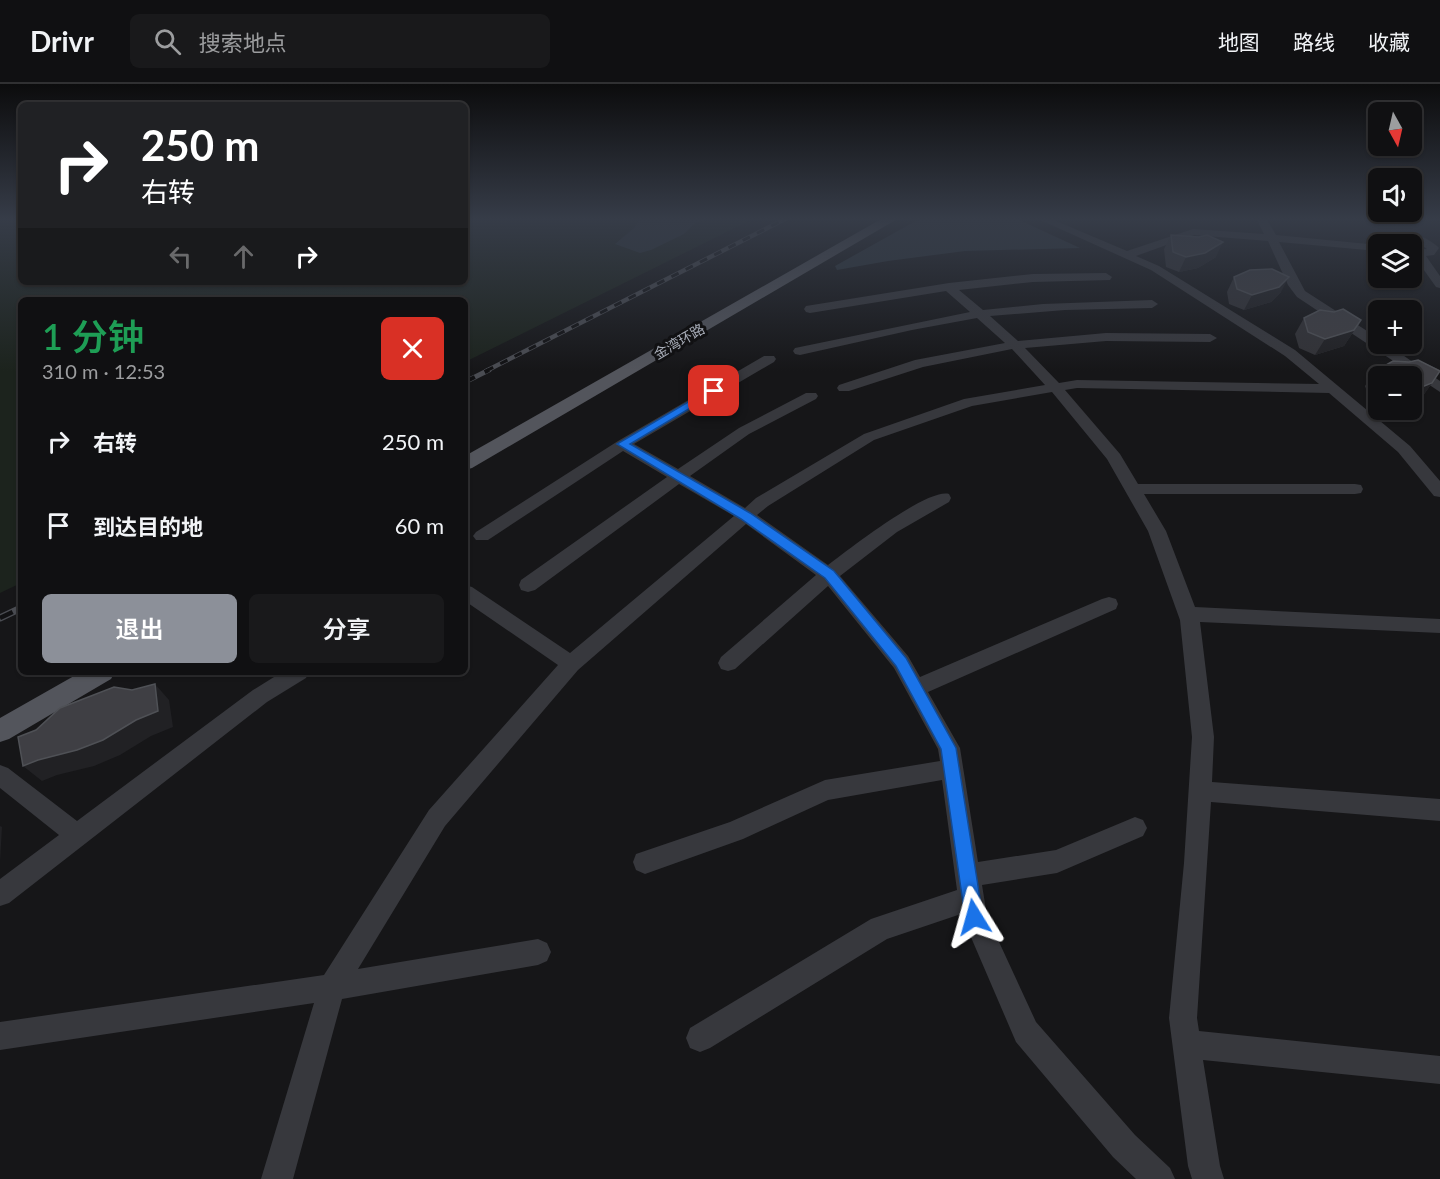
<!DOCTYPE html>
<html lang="zh">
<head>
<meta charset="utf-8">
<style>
  :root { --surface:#101012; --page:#19191b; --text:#f1f3f6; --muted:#9c9d9f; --line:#303032; --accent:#8c9099 }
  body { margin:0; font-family:Lato,"Noto Sans SC",sans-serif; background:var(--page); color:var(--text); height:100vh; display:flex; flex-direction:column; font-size:22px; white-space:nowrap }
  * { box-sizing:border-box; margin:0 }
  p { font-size:20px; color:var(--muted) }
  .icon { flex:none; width:33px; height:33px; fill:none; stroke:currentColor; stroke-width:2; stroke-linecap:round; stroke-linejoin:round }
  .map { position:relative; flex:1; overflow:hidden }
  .side { position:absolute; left:18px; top:213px; width:450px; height:378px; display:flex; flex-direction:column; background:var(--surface); border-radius:9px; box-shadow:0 2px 4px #0004,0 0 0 2px var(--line) }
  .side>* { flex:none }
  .guide { position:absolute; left:18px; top:18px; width:450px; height:183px; border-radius:9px; box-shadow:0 2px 4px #0004,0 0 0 2px var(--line); background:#202124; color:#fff; overflow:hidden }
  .needle { width:39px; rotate:172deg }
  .buttons { position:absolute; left:1368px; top:18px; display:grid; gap:12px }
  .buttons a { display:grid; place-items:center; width:54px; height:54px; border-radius:9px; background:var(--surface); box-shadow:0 2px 4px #0004,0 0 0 2px var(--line); font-size:30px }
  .pin { position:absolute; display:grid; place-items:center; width:51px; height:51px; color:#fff; margin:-26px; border-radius:12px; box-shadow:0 3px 9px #0006 }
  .me { position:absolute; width:66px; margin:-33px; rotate:352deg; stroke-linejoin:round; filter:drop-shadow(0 0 4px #0008) }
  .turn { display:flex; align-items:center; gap:21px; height:126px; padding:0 24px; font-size:27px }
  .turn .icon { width:78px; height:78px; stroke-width:2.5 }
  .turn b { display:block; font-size:42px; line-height:51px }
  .lanes { display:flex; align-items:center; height:57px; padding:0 24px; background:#0003; justify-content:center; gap:30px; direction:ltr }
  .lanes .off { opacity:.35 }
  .round { display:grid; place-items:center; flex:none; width:63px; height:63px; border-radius:9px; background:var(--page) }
  .summary { display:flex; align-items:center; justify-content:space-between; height:102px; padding:0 24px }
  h1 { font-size:36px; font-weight:600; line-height:45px; color:#1e9e55 }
  .action { display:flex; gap:12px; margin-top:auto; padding:12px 24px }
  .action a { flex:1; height:69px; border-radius:9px; background:var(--accent); color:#fff; font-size:24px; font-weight:600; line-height:69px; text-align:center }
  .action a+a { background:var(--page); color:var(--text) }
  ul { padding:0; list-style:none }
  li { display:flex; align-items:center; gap:18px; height:84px; padding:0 24px }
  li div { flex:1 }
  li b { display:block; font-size:22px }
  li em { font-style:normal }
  header { display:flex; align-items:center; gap:36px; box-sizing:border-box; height:84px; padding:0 30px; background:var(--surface); border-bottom:2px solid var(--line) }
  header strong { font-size:28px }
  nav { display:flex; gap:33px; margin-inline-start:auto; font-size:21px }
  .search { width:420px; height:54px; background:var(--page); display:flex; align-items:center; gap:15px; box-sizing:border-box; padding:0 21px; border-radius:9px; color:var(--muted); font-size:22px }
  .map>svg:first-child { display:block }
  .green { fill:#1c231d }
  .water { fill:#2c353c }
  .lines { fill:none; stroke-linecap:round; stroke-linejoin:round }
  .minor { fill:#37383d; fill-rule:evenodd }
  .major { fill:#53555c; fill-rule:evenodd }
  .rail-far2-casing { stroke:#4a4c52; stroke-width:4.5 }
  .rail-far1-casing { stroke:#4a4c52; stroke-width:5 }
  .rail-casing { stroke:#4a4c52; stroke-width:7 }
  .rail-far2 { stroke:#111113; stroke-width:3; stroke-dasharray:8; stroke-linecap:butt }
  .rail-far1 { stroke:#111113; stroke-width:4; stroke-dasharray:11; stroke-linecap:butt }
  .rail { stroke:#111113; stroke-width:4.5; stroke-dasharray:14; stroke-linecap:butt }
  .wall { fill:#323236 }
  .shaded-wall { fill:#212124 }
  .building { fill:#3f3f44; stroke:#4f5156; stroke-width:1.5 }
  .route { fill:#1a73e8; stroke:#114b97; stroke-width:1.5 }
  .labels { text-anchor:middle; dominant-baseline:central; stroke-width:6; stroke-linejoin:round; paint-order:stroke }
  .far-street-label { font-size:14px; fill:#a8adb8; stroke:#111113 }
</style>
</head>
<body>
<header>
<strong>Drivr</strong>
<div class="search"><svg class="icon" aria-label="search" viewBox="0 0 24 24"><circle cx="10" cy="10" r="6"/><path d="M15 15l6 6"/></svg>搜索地点</div>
<nav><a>地图</a><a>路线</a><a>收藏</a></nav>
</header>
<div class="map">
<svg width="1440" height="1095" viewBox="0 0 1440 1095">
  <rect width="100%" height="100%" fill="#161618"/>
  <path class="green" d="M0 134H21V198H465V134H755L465 278V216H21V499L0 509Z"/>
  <path class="water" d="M641 134H709L695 139 684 150 651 166 640 169 615 160 634 144Z
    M921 134H1015L1080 164 965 167 888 177 837 186 835 182Z"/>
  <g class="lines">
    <path class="minor" d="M1036 134H1049L1127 167 1193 145 1264 150 1256 134H1266L1276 151 1378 161V167L1279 158 1305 207 1378 254V260H1387L1440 297V308L1297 213 1288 201 1268 157 1194 151 1136 172 1159 182 1295 266 1410 362 1440 397V413L1434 412 1398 368 1329 309 1077 304 1065 306 1120 370 1138 400H1355L1361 401 1363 405 1361 409 1355 410H1144L1166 447 1195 523 1440 535V549L1200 538 1214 653 1212 698 1440 715V737L1211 718 1197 934 1199 947 1440 972V1000L1203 976 1220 1082 1224 1095H1192L1188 1082 1169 934 1184 779 1192 653 1180 536 1148 447 1107 375 1052 308 972 322 874 356 768 422 757 431 828 481C848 466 927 404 949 410L951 414 949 418 897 448 840 492 908 572 920 593 1102 515 1109 513 1116 515 1118 520 1116 525 928 608 960 664 978 778 1056 766 1135 733 1143 736 1147 744 1143 752 1057 789 982 801 987 832 1036 938 1135 1051 1170 1084 1175 1095H1136L1113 1073 1016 958 961 830 887 855 710 964 700 968 690 964 686 954 690 944 871 835 957 806 942 696 828 716 743 755 645 790 636 786 633 778 636 770 730 738 825 696 940 677 938 665 894 584 828 502 735 585 728 587 721 585 718 579 721 573 816 491 746 440 578 586 445 742 358 885 538 855 547 859 551 868 547 877 538 881 342 915 293 1095H261L314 919 0 966V938L324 891 429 726 558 581 465 517V501L472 503 570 569 734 432 679 400 535 506 528 508 521 506 519 501 521 496 667 393 623 367 488 456H476L473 452 476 448 618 357 764 272H774L776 275 774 278 634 360 678 385 739 344 806 309H816L818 312 816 315 749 350 690 392 745 424 756 414 864 350 964 315 1045 301 1012 265 923 283 849 307H839L837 304 839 301 915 276 1005 259 977 234 912 246 800 271 795 270 793 267 795 264 970 228 946 207 810 229 806 228 804 225 806 222 949 199 1033 190 1106 189 1112 193 1110 196 1033 198 959 206 983 226 1043 220 1152 216 1158 220 1152 224 1065 226 990 232 1018 257 1106 249 1210 250 1217 254 1210 258 1106 257 1025 264 1059 299 1077 296 1319 300 1285 272 1151 186Z
      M1390 148C1407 147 1424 151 1437 162L1439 164 1434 171 1426 172 1440 192V204L1436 203 1414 172H1412V166L1427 165C1415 156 1403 153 1389 155L1391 160H1381L1377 156 1380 151Z
      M282 588H309L306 594 267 618 9 819 0 822V795L59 751 0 704V681L8 684 77 737 253 606Z"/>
    <path class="major" d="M883 134H899L472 384 465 386V372Z
      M81 588H115L111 595 9 655 0 658V634Z"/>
    <g class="rail-far2-casing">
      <path id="rail-far2" d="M486 287 787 134"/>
    </g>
    <g class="rail-far1-casing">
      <path id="rail-far1" d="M465 298 489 286"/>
    </g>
    <g class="rail-casing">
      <path id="rail" d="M0 534 21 524"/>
    </g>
    <use href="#rail-far2" class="rail-far2"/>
    <use href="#rail-far1" class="rail-far1"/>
    <use href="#rail" class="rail"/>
  </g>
  <path class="wall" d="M1171 151 1216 173 1198 184 1179 188 1166 183 1164 165Z
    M1234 193 1281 208 1271 218 1244 226 1229 220 1227 208Z
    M1304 234 1361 236 1344 262 1315 271 1299 264 1295 250Z
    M1418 276 1440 286 1432 299 1420 316 1412 319V292H1378V322L1371 319 1365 302 1377 286 1393 277 1409 278Z"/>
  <path class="shaded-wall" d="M1223 158 1216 173 1198 184 1179 188 1186 173Z
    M1289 193 1281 208 1271 218 1244 226 1252 211Z
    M1361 236 1344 262 1315 271 1325 255Z
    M1432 299 1420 316 1412 319V307Z
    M155 600 169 616 173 643 151 652 120 671 94 682 57 691 42 697 23 682 136 636Z
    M0 742 2 743 0 778Z"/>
  <path class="building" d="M1171 151 1199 153 1207 151 1223 158 1205 169 1186 173 1173 168Z
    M1272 185 1289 193 1279 203 1252 211 1237 205 1234 193 1250 186Z
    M1343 225 1361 236 1354 246 1325 255 1308 248 1304 234 1320 226 1334 228Z
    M1418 276 1440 287 1432 299 1412 307V292H1379L1377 286 1393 277 1409 278Z
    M155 600 158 627 136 636 103 656 77 666 38 676 23 682 18 653 36 646 60 624 114 603 132 606Z"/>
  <linearGradient id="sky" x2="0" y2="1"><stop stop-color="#0c0c0d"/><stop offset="0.47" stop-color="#363c48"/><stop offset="1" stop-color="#363c48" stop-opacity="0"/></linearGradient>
  <rect width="1440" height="287" fill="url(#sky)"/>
  <path class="route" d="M710 305 719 307 630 360 750 429 834 487 906 574 956 664 983 833 981 839 974 842 968 839 965 833 941 665 896 582 825 494 741 435 617 360Z"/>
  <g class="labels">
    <g class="far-street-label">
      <text transform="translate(679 257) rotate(-30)">金湾环路</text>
    </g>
  </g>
</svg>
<div class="buttons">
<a><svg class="needle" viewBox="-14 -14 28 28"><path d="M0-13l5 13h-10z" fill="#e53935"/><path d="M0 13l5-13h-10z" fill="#9c9d9f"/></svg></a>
<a><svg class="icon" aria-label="sound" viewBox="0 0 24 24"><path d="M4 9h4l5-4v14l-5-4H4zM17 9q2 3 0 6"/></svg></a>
<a><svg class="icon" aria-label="layers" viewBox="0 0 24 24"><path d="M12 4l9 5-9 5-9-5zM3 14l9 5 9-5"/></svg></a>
<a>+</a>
<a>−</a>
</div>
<div class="pin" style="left:714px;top:307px;background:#d93025"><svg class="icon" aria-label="arrive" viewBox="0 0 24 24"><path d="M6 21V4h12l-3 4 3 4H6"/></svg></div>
<svg class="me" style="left:974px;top:833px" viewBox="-20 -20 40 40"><path d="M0-17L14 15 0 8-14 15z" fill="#1a73e8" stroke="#fff" stroke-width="4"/></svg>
<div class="guide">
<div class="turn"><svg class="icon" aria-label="right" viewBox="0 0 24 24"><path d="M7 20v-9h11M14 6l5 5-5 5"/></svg><div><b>250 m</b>右转</div></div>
<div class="lanes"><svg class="icon off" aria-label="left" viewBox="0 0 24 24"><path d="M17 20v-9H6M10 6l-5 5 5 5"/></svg><svg class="icon off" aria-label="ahead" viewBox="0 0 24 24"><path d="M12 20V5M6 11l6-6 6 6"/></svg><svg class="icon" aria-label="right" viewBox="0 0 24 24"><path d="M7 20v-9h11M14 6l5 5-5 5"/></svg></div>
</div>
<section class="side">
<div class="summary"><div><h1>1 分钟</h1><p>310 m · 12:53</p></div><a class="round" style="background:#d93025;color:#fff"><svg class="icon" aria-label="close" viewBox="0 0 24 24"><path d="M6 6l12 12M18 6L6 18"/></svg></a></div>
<ul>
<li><svg class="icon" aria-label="right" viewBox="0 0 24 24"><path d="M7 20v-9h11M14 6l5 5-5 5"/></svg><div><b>右转</b></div><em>250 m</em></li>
<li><svg class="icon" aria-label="arrive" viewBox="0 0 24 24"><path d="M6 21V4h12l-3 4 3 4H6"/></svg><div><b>到达目的地</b></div><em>60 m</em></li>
</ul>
<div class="action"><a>退出</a><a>分享</a></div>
</section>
</div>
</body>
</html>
